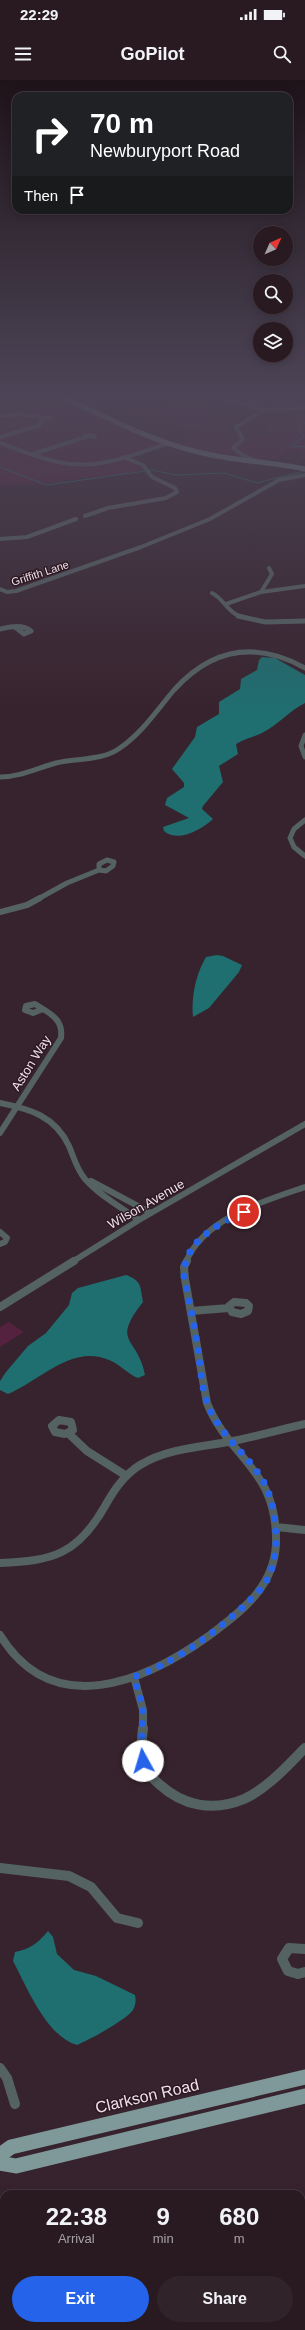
<!DOCTYPE html>
<html lang="en">
<head>
<meta charset="utf-8">
<style>
  :root { --surface:#291a22; --page:#31232a; --text:#f1f3f6; --muted:#a5a1a5; --line:#453840; --accent:#2563eb }
  body { margin:0; font-family:Helvetica,sans-serif; background:var(--page); color:var(--text); height:100vh; display:flex; flex-direction:column; font-size:15px; white-space:nowrap }
  * { box-sizing:border-box; margin:0 }
  p { font-size:13px; color:var(--muted) }
  .icon { flex:none; width:22px; height:22px; fill:none; stroke:currentColor; stroke-width:2; stroke-linecap:round; stroke-linejoin:round }
  .map { position:relative; flex:1; overflow:hidden }
  .side { position:absolute; left:0px; top:2110px; width:305px; height:140px; display:flex; flex-direction:column; background:var(--surface); border-radius:12px 12px 0 0; box-shadow:0 2px 10px #0003,0 0 0 1px var(--line) }
  .side>* { flex:none }
  .top-card { position:absolute; left:12px; top:12px; width:281px; height:122px; border-radius:12px; box-shadow:0 2px 10px #0003,0 0 0 1px var(--line); background:#202124; color:#fff; overflow:hidden }
  .needle { width:26px; rotate:45deg }
  .tools { position:absolute; left:253px; top:146px; display:grid; gap:8px }
  .tools a { display:grid; place-items:center; width:40px; height:40px; border-radius:50%; background:var(--surface); box-shadow:0 2px 10px #0003,0 0 0 1px var(--line); font-size:20px }
  .pin { position:absolute; display:grid; place-items:center; width:34px; height:34px; color:#fff; margin:-17px; border:2px solid #fff; border-radius:50%; box-shadow:0 1px 4px #0007 }
  .me { position:absolute; width:44px; margin:-22px; rotate:354deg; stroke-linejoin:round; filter:drop-shadow(0 0 3px #0008) }
  .turn { display:flex; align-items:center; gap:14px; height:84px; padding:0 12px; font-size:18px }
  .turn .icon { width:52px; height:52px; stroke-width:2.5 }
  .turn b { display:block; font-size:28px; line-height:34px }
  .then { display:flex; align-items:center; height:38px; padding:0 12px; background:#0003; gap:8px; font-size:15px }
  .eta { display:flex; justify-content:space-evenly; align-items:center; height:68px; text-align:center }
  .eta b { font-size:24px; font-weight:800; line-height:28px }
  .cta { display:flex; gap:8px; margin-top:auto; padding:8px 12px }
  .cta a { flex:1; height:46px; border-radius:24px; background:var(--accent); color:#fff; font-size:16px; font-weight:800; line-height:46px; text-align:center }
  .cta a+a { background:var(--page); color:var(--text) }
  .status { display:flex; justify-content:space-between; align-items:center; height:28px; padding:0 20px; background:var(--surface); direction:ltr }
  .status svg { height:11px; fill:currentColor }
  header { display:flex; justify-content:space-between; align-items:center; height:52px; padding:0 12px; background:var(--surface); font-size:18px; font-weight:800 }
  .map>svg:first-child { display:block }
  .green { fill:#54213e }
  .water { fill:#1f6e70 }
  .lines { fill:none; stroke-linecap:round; stroke-linejoin:round }
  .stream { stroke:#1f6e70; stroke-width:1 }
  .street-far4 { stroke:#556262; stroke-width:4 }
  .street-far3 { stroke:#556262; stroke-width:5 }
  .street-far2 { stroke:#556262; stroke-width:6 }
  .street-far1 { stroke:#556262; stroke-width:8 }
  .street { stroke:#556262; stroke-width:10 }
  .secondary { stroke:#6d8182; stroke-width:5 }
  .primary { stroke:#7f999a; stroke-width:15 }
  .route { stroke:#2563eb; stroke-width:7; stroke-dasharray:0 12.6 }
  .labels { text-anchor:middle; dominant-baseline:central; stroke-width:3; stroke-linejoin:round; paint-order:stroke }
  .far-street-label { font-size:11px; fill:#efe1e8; stroke:#2d1923 }
  .street-label { font-size:13px; fill:#efe1e8; stroke:#2d1923 }
  .near-street-label { font-size:16px; fill:#efe1e8; stroke:#2d1923 }
</style>
</head>
<body>
<div class="status"><b>22:29</b><svg viewBox="0 0 49 12"><path d="M0 12V9h3v3zM5 12V6h3v6zM10 12V3h3v9zM15 12V0h3v12zM26 1h20v11H26zM47 4h2v5h-2z"/></svg></div>
<header><svg class="icon" aria-label="menu" viewBox="0 0 24 24"><path d="M4 6h16M4 12h16M4 18h16"/></svg>GoPilot<svg class="icon" aria-label="search" viewBox="0 0 24 24"><circle cx="10" cy="10" r="6"/><path d="M15 15l6 6"/></svg></header>
<div class="map">
<svg width="305" height="2250" viewBox="0 0 305 2250">
  <rect width="100%" height="100%" fill="#37232d"/>
  <path class="green" d="M0 317H58L163 363C124 376 77 396 38 374L97 356H83L36 372 0 362V358L38 347 53 337 49 335H0Z
    M175 317H207L202 333 233 340 222 345C236 357 251 360 268 356L267 343C279 332 291 339 305 337V379L300 378 302 371 286 370 284 375C260 389 207 373 182 364L197 347C176 349 151 336 130 330L136 327 156 333 169 328Z
    M12 335 37 337 41 340 38 344 0 356V337Z
    M0 364C17 369 55 384 71 385 94 386 126 369 144 390L129 394 80 398 49 404 0 405Z
    M9 1242 24 1252 0 1267V1247Z"/>
  <path class="water" d="M262 577 275 578 305 595V623C289 631 279 644 262 653 253 657 244 659 236 664L238 674 219 686 223 702 203 726 202 729 213 739C201 750 178 763 164 751L163 747 189 738 165 725 167 718 184 707V703L172 689 195 657 197 647 219 634V622L240 609 241 599 257 590 259 580Z
    M217 875 223 876 242 885 239 892 209 928 193 937C191 917 196 894 206 877Z
    M126 1195C142 1201 140 1206 143 1222 110 1264 138 1256 145 1295L138 1298C127 1294 120 1284 109 1280 72 1264 41 1300 8 1314L0 1310V1301L6 1292 28 1266 46 1253 69 1225 72 1213 78 1208Z
    M48 1851 53 1857 57 1874 74 1890 96 1896 135 1915C136 1920 136 1924 133 1930 126 1940 89 1960 77 1965 46 1956 27 1907 13 1881L15 1872C30 1869 38 1863 48 1851Z"/>
  <g class="lines">
    <path class="stream" d="M305 343 299 346 304 357 290 366 305 367
      M0 387 47 405 152 390 176 395 224 393 257 403 305 391"/>
    <path class="street-far4" d="M218 317 264 330 305 328
      M242 324 262 317
      M0 336 19 334 40 337 43 341 38 346 0 357
      M40 337 51 338 43 339
      M91 355 95 357 85 356Z
      M0 363C19 370 38 378 58 382 97 391 133 375 169 363
      M33 374 86 357
      M257 381 244 376 233 368 243 359 236 347 264 330
      M85 436 108 428 166 418 177 412 175 408 152 397 143 385 123 377
      M0 459 27 457 76 439
      M0 509 7 512 16 511 141 467 210 439 279 400 305 395
      M261 512 272 494 269 488
      M212 513C224 519 227 532 241 537
      M226 524 261 512 305 506"/>
    <path class="street-far3" d="M238 536 265 542 305 541
      M0 549C10 547 22 544 31 551L24 554 15 547
      M305 655 301 666 305 677
      M0 697C20 697 37 688 56 683 77 678 102 681 120 668 142 653 157 630 174 610 212 568 256 561 305 588
      M305 740 294 749 290 758 294 767 305 776
      M107 780 114 782 113 786 106 791 99 790V784Z
      M38 819 67 803 99 790"/>
    <path class="street-far2" d="M0 832 27 825 40 818
      M35 924 43 929 33 933 25 930 26 926Z
      M0 1023C30 1029 55 1036 69 1066 74 1078 77 1090 85 1099 100 1116 121 1127 139 1140
      M0 1053 61 958C63 943 55 936 43 929
      M91 1101 151 1133
      M0 1152 7 1158 5 1162 0 1164
      M72 1182 139 1140 305 1044
      M186 1182C204 1138 264 1121 305 1107"/>
    <path class="street-far1" d="M234 1222 246 1223 249 1226 248 1231 241 1234 232 1232 229 1226Z
      M0 1227 74 1181
      M191 1231 229 1228
      M59 1340 71 1342 73 1350 65 1354 55 1352 52 1346Z
      M68 1353 87 1371 125 1395
      M276 1447 305 1450
      M0 1483C53 1481 78 1474 105 1426 114 1410 124 1395 140 1385 166 1369 199 1367 228 1362 254 1357 279 1350 305 1344
      M0 1555C53 1641 145 1602 210 1555 242 1531 274 1507 276 1464 278 1389 230 1380 207 1323L185 1199 184 1187 187 1181
      M134 1597 143 1630V1649"/>
    <path class="street" d="M143 1648C142 1659 140 1671 143 1682 146 1691 152 1698 159 1704 183 1726 213 1732 244 1719 268 1708 287 1686 305 1668
      M0 1788 69 1796 91 1807 117 1838 138 1843
      M305 1869 289 1868 282 1879 288 1891 298 1894 305 1892
      M0 1988 7 1998 15 2024
      M0 2136 4 2137
      M301 2145H305
      M184 2250 185 2246"/>
    <path class="secondary" d="M63 317C108 338 153 362 202 373 236 381 271 382 305 389"/>
    <path class="primary" d="M0 2075 11 2067 305 1997
      M0 2083 16 2086 305 2016"/>
  </g>
  <linearGradient id="sky" x2="0" y2="1"><stop stop-color="#1e1319"/><stop offset="0.5" stop-color="#4d4557"/><stop offset="1" stop-color="#4d4557" stop-opacity="0"/></linearGradient>
  <rect width="305" height="632" fill="url(#sky)"/>
  <g class="lines">
    <path class="route" d="M143 1681 141 1669 143 1628 134 1597C176 1582 212 1555 245 1525 252 1518 262 1509 267 1500 280 1475 277 1440 269 1414 258 1381 221 1359 208 1325 202 1310 201 1292 199 1277 195 1250 190 1223 184 1197 183 1161 216 1146 244 1132"/>
  </g>
  <g class="labels">
    <g class="far-street-label">
      <text transform="translate(40 493) rotate(-18)">Griffith Lane</text>
    </g>
    <g class="street-label">
      <text transform="translate(31 983) rotate(-58)">Aston Way</text>
      <text transform="translate(146 1124) rotate(-30)">Wilson Avenue</text>
    </g>
    <g class="near-street-label">
      <text transform="translate(147 2016) rotate(-13)">Clarkson Road</text>
    </g>
  </g>
</svg>
<div class="tools">
<a><svg class="needle" viewBox="-14 -14 28 28"><path d="M0-13l5 13h-10z" fill="#e53935"/><path d="M0 13l5-13h-10z" fill="#a5a1a5"/></svg></a>
<a><svg class="icon" aria-label="search" viewBox="0 0 24 24"><circle cx="10" cy="10" r="6"/><path d="M15 15l6 6"/></svg></a>
<a><svg class="icon" aria-label="layers" viewBox="0 0 24 24"><path d="M12 4l9 5-9 5-9-5zM3 14l9 5 9-5"/></svg></a>
</div>
<div class="pin" style="left:244px;top:1132px;background:#d93025"><svg class="icon" aria-label="arrive" viewBox="0 0 24 24"><path d="M6 21V4h12l-3 4 3 4H6"/></svg></div>
<svg class="me" style="left:143px;top:1681px" viewBox="-20 -20 40 40"><circle r="19" fill="#fff"/><path d="M0-13L10 11 0 6-10 11z" fill="#2563eb"/></svg>
<div class="top-card">
<div class="turn"><svg class="icon" aria-label="right" viewBox="0 0 24 24"><path d="M7 20v-9h11M14 6l5 5-5 5"/></svg><div><b>70 m</b>Newburyport Road</div></div>
<div class="then">Then<svg class="icon" aria-label="arrive" viewBox="0 0 24 24"><path d="M6 21V4h12l-3 4 3 4H6"/></svg></div>
</div>
<section class="side">
<div class="eta">
<div><b>22:38</b><p>Arrival</p></div>
<div><b>9</b><p>min</p></div>
<div><b>680</b><p>m</p></div>
</div>
<div class="cta"><a>Exit</a><a>Share</a></div>
</section>
</div>
</body>
</html>
